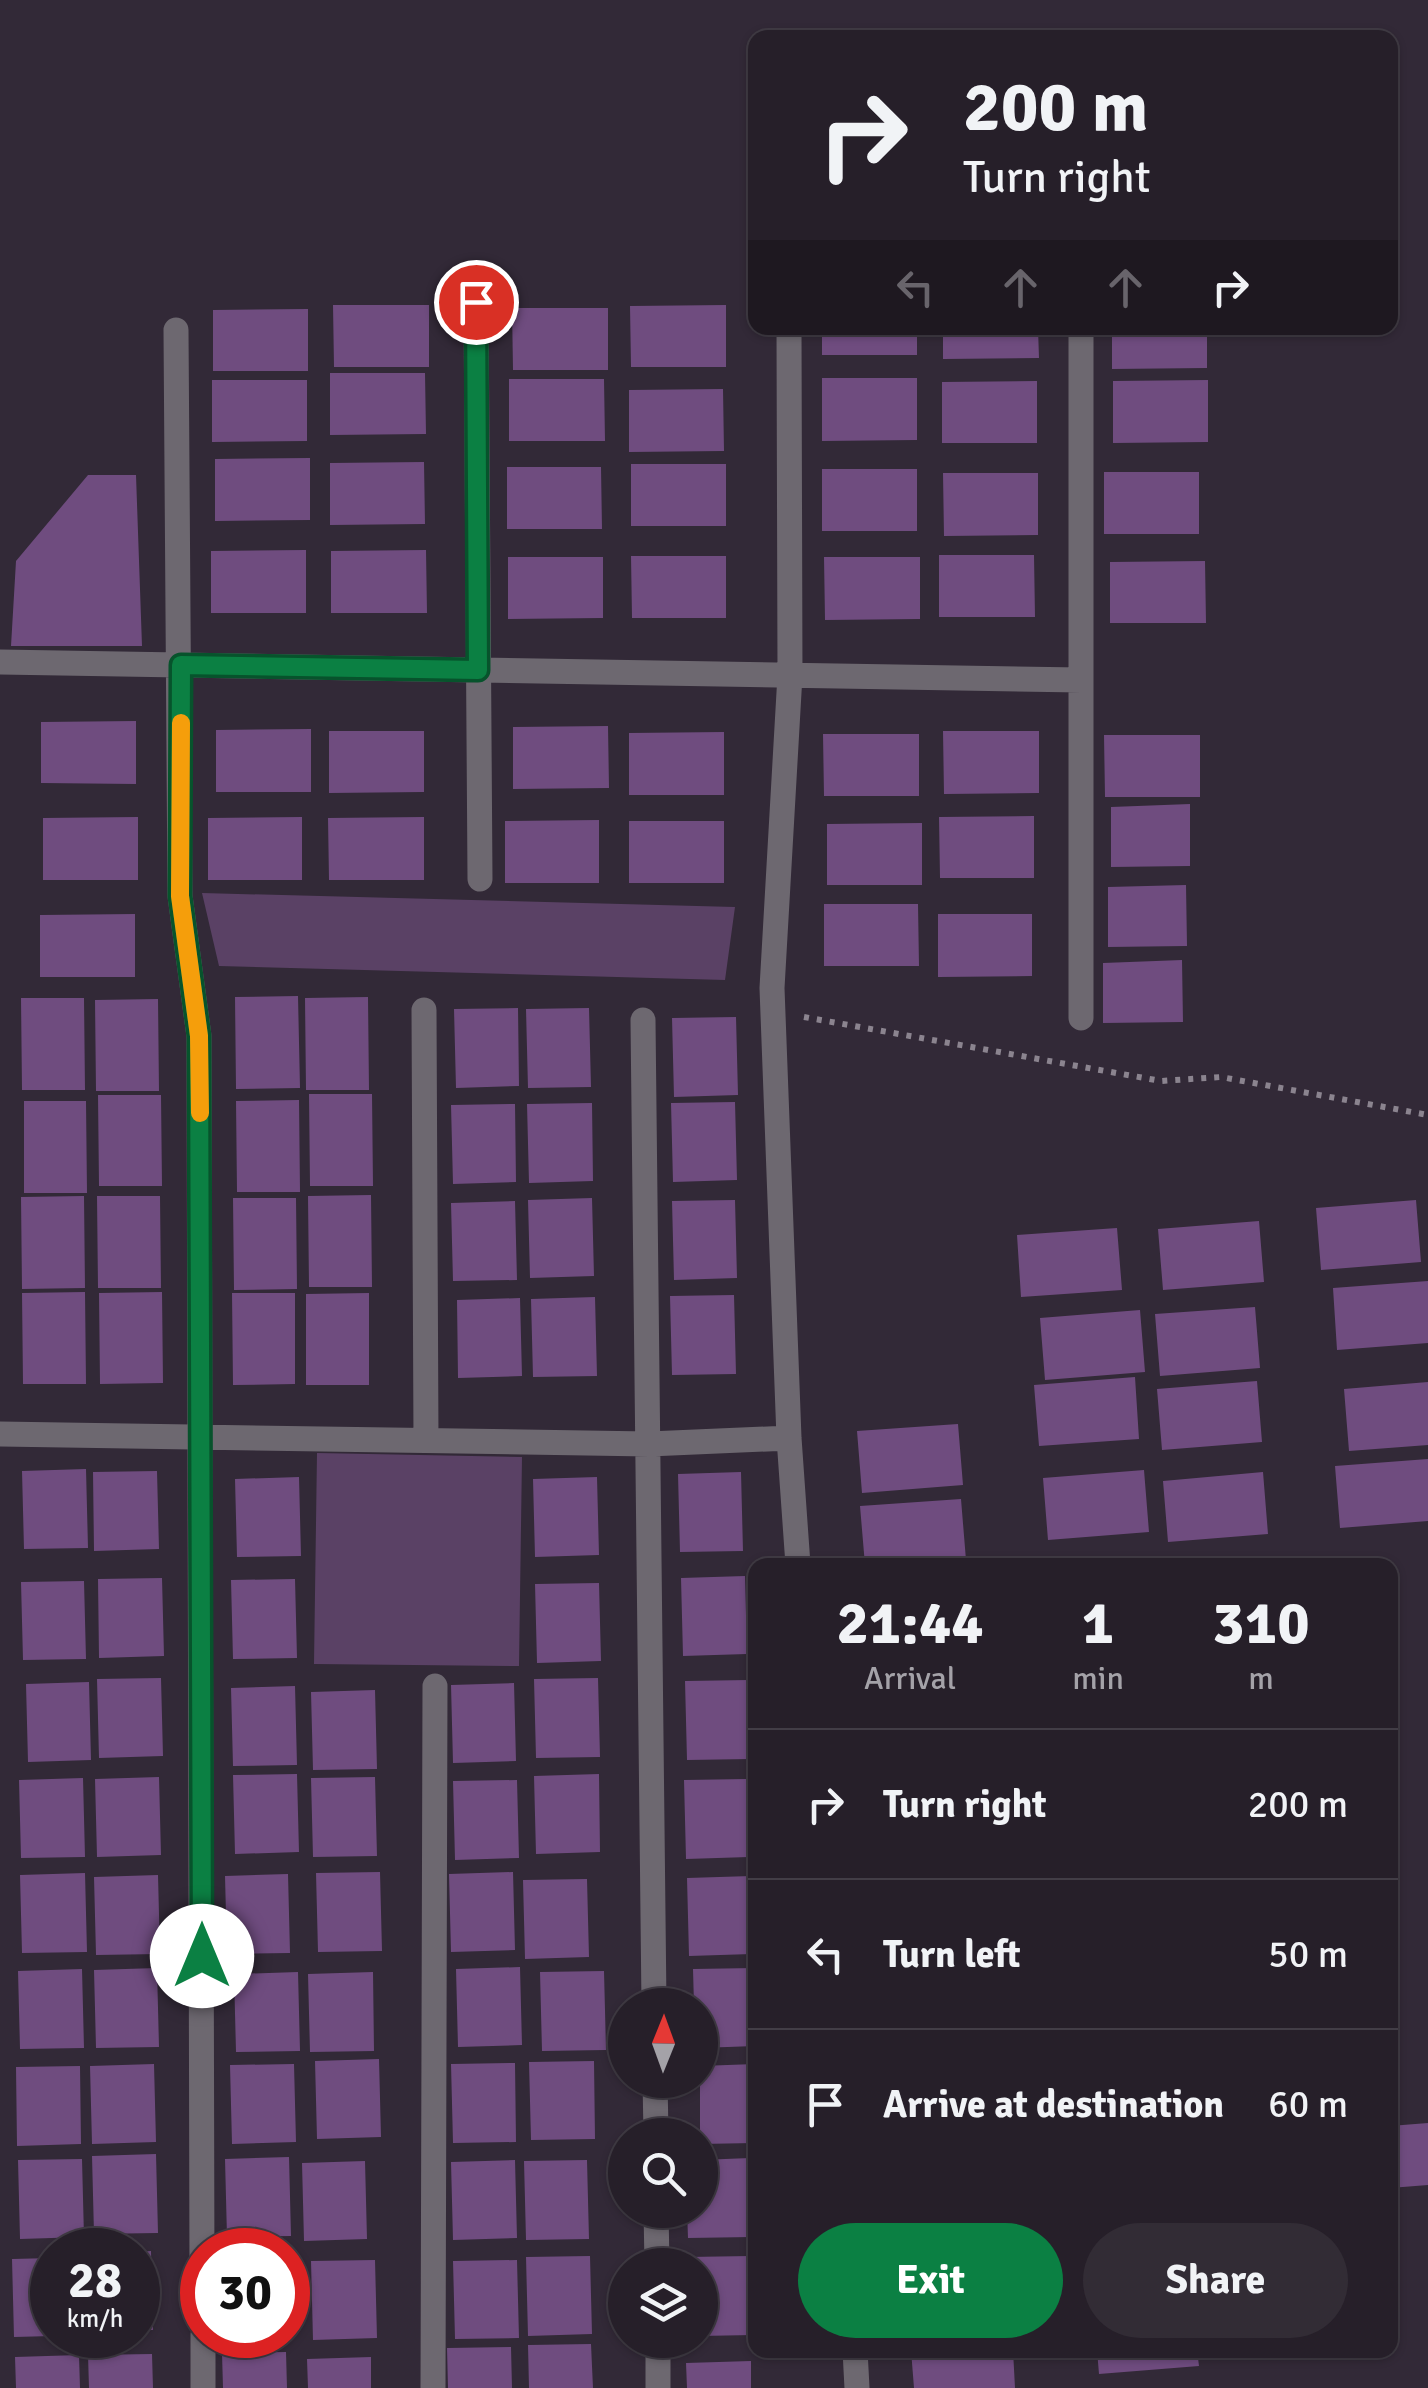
<!DOCTYPE html>
<html lang="en">
<head>
<meta charset="utf-8">
<style>
  :root { --surface:#261f29; --page:#322c35; --text:#f1f3f6; --muted:#a4a2a8; --line:#423d46; --accent:#0b8043 }
  body { margin:0; font-family:Signika,sans-serif; background:var(--page); color:var(--text); height:100vh; display:flex; flex-direction:column; font-size:38px; white-space:nowrap }
  * { box-sizing:border-box; margin:0 }
  p { font-size:32px; color:var(--muted) }
  .icon { flex:none; width:55px; height:55px; fill:none; stroke:currentColor; stroke-width:2; stroke-linecap:round; stroke-linejoin:round }
  .map { position:relative; flex:1; overflow:hidden }
  .side { position:absolute; left:748px; top:1558px; width:650px; height:800px; display:flex; flex-direction:column; background:var(--surface); border-radius:20px; box-shadow:0 2px 8px #0004,0 0 0 2px var(--line) }
  .side>* { flex:none }
  .top-card { position:absolute; left:748px; top:30px; width:650px; height:305px; border-radius:20px; box-shadow:0 2px 8px #0004,0 0 0 2px var(--line); background:#261f29; color:var(--text); overflow:hidden }
  .needle { width:65px; rotate:1deg }
  .tools { position:absolute; left:608px; top:1988px; display:grid; gap:20px }
  .tools a { display:grid; place-items:center; width:110px; height:110px; border-radius:50%; background:var(--surface); box-shadow:0 2px 8px #0004,0 0 0 2px var(--line); font-size:50px }
  .speed { position:absolute; left:30px; top:2228px; display:flex; gap:20px; font-size:50px; font-weight:700; text-align:center }
  .speed>* { display:grid; place-content:center; width:130px; height:130px; border-radius:50%; background:var(--surface); box-shadow:0 2px 8px #0004,0 0 0 2px var(--line); line-height:1 }
  .speed small { font-size:25px; font-weight:400 }
  .speed .limit { border:15px solid #d22; background:#fff; color:#111 }
  .pin { position:absolute; display:grid; place-items:center; width:85px; height:85px; color:#fff; margin:-42px; border:5px solid #fff; border-radius:50%; box-shadow:0 2px 10px #0007 }
  .me { position:absolute; width:110px; margin:-55px; rotate:0deg; stroke-linejoin:round; filter:drop-shadow(0 0 8px #0008) }
  .turn { display:flex; align-items:center; gap:35px; height:210px; padding:0 50px; font-size:45px }
  .turn .icon { width:130px; height:130px; stroke-width:2.5 }
  .turn b { display:block; font-size:70px; line-height:85px }
  .lanes { display:flex; align-items:center; height:95px; padding:0 50px; background:#0003; justify-content:center; gap:50px; direction:ltr }
  .lanes .off { opacity:.35 }
  .eta { display:flex; justify-content:space-evenly; align-items:center; height:170px; text-align:center }
  .eta b { font-size:60px; font-weight:800; line-height:70px }
  .primary-button { display:flex; gap:20px; margin-top:auto; padding:20px 50px }
  .primary-button a { flex:1; height:115px; border-radius:60px; background:var(--accent); color:#fff; font-size:40px; font-weight:800; line-height:115px; text-align:center }
  .primary-button a+a { background:var(--page); color:var(--text) }
  ul { padding:0; list-style:none }
  li { display:flex; align-items:center; gap:30px; height:150px; padding:0 50px; border-top:2px solid var(--line) }
  li div { flex:1 }
  li b { display:block; font-size:38px }
  li em { font-style:normal }
  .map>svg:first-child { display:block }
  .green { fill:#5a4165 }
  .building { fill:#6f4c7f }
  .lines { fill:none; stroke-linecap:round; stroke-linejoin:round }
  .path { stroke:#8b848f; stroke-width:6; stroke-dasharray:5 8; stroke-linecap:butt }
  .minor { stroke:#6d6870; stroke-width:25 }
  .route-casing { stroke:#07532c; stroke-width:25 }
  .route { stroke:#0b8043; stroke-width:18 }
  .slow { stroke:#f59e0b; stroke-width:18 }
</style>
</head>
<body>
<div class="map">
<svg width="1428" height="2388" viewBox="0 0 1428 2388">
  <rect width="100%" height="100%" fill="#322937"/>
  <path class="green" d="M202 893 735 907 725 980 219 966Z
    M317 1453 522 1457 519 1666 314 1664Z"/>
  <path class="building" d="M333 305H429V367H334Z
    M726 305V367H631L630 306Z
    M512 308H608V370H513Z
    M308 309V371H213V310Z
    M822 328H917V355H822Z
    M943 328H1038L1039 358 943 359Z
    M1112 328H1207V368L1112 369Z
    M330 373H425L426 434 330 435Z
    M822 378H917V440L822 441Z
    M509 379H604L605 441H509Z
    M212 380H307V441L212 442Z
    M1208 380V442L1113 443V381Z
    M1037 381V443H942V382Z
    M723 389 724 451 629 452V390Z
    M310 458V520L215 521V459Z
    M424 462 425 524 330 525V463Z
    M631 464H726V526H631Z
    M507 467H601L602 529H507Z
    M822 469H917V531H822Z
    M1104 472H1199V534H1104Z
    M943 473H1038V535L944 536Z
    M88 475H136L142 646H11L16 561Z
    M306 550V613H211V551Z
    M426 550 427 613H331V551Z
    M939 555H1034L1035 617H939Z
    M631 556H726V618H632Z
    M508 557H603V618L508 619Z
    M824 557H920V619L825 620Z
    M1205 561 1206 623H1110V562Z
    M136 721V784L41 783V722Z
    M608 726 609 788 513 789V727Z
    M311 729V792H216V730Z
    M329 731H424V792L329 793Z
    M943 731H1039V793L944 794Z
    M724 732V795H629V733Z
    M823 734H919V796H824Z
    M1104 735H1200V797H1105Z
    M1190 804V866L1111 867V807Z
    M1034 816V878H940L939 817Z
    M138 817V880H43V818Z
    M302 817V880H208V818Z
    M424 817V880H329L328 818Z
    M599 820V883H505V821Z
    M629 821H724V883H629Z
    M922 823V885H827V824Z
    M1186 885 1187 946 1108 947V887Z
    M824 904H918L919 966H824Z
    M135 914V977H40V915Z
    M938 914H1032V976L938 977Z
    M1182 960 1183 1022 1103 1023V963Z
    M298 996 300 1088 236 1089 235 997Z
    M368 997 369 1090H306L305 998Z
    M21 998H84L85 1090H22Z
    M158 999 159 1091H96L95 1000Z
    M518 1008 519 1086 456 1088 454 1009Z
    M589 1008 591 1087 528 1088 526 1009Z
    M736 1017 738 1095 674 1097 672 1018Z
    M309 1094H372L373 1186H310Z
    M98 1095H161L162 1186H99Z
    M299 1100 300 1192H237L236 1101Z
    M24 1101H86L87 1193H24Z
    M735 1102 737 1180 673 1182 671 1103Z
    M592 1103 593 1181 529 1183 527 1104Z
    M515 1104 516 1182 453 1184 451 1105Z
    M371 1195 372 1287H309L308 1196Z
    M84 1196 85 1288 22 1289 21 1197Z
    M97 1196H160L161 1288H98Z
    M233 1198H296L297 1289 234 1290Z
    M592 1198 594 1276 530 1278 528 1200Z
    M735 1200 737 1278 674 1280 672 1201Z
    M1416 1200 1421 1262 1321 1270 1316 1208Z
    M515 1201 517 1280 453 1281 451 1203Z
    M1259 1221 1264 1282 1163 1290 1158 1229Z
    M1117 1228 1122 1290 1021 1297 1017 1235Z
    M1428 1281V1343L1337 1350 1333 1288Z
    M85 1292 86 1384H23L22 1293Z
    M162 1292 163 1383 100 1384 99 1293Z
    M232 1293H295V1384L233 1385Z
    M369 1293V1385H306V1294Z
    M734 1295 736 1374 672 1375 670 1296Z
    M595 1297 597 1376 533 1377 531 1299Z
    M520 1298 522 1376 458 1378 457 1300Z
    M1255 1307 1260 1368 1160 1376 1155 1314Z
    M1140 1310 1145 1372 1045 1380 1040 1318Z
    M1135 1377 1139 1439 1039 1446 1034 1385Z
    M1257 1381 1262 1442 1162 1450 1157 1389Z
    M1428 1382V1445L1349 1451 1344 1389Z
    M958 1424 963 1485 862 1493 857 1431Z
    M1428 1459V1521L1340 1528 1335 1466Z
    M86 1469 88 1548 24 1549 22 1471Z
    M1144 1470 1149 1532 1048 1540 1043 1478Z
    M157 1471 159 1549 94 1551 93 1472Z
    M741 1472 743 1551 680 1552 678 1474Z
    M1263 1472 1268 1534 1168 1542 1163 1481Z
    M299 1477 301 1556 237 1557 235 1479Z
    M597 1477 599 1555 535 1557 533 1479Z
    M961 1499 966 1560 865 1565 860 1506Z
    M745 1576 747 1654 683 1656 681 1578Z
    M162 1578 164 1656 99 1658 98 1579Z
    M295 1579 297 1658 233 1659 231 1580Z
    M84 1581 86 1659 23 1660 21 1582Z
    M599 1583 601 1661 537 1663 535 1584Z
    M161 1678 163 1756 99 1758 97 1679Z
    M598 1678 600 1757 536 1758 534 1679Z
    M749 1680 751 1759 687 1760 685 1681Z
    M89 1682 91 1760 28 1762 26 1684Z
    M514 1683 516 1761 453 1763 451 1685Z
    M295 1686 297 1765 233 1766 231 1688Z
    M375 1690 377 1769 313 1770 311 1692Z
    M297 1774 299 1852 235 1854 233 1775Z
    M599 1774 600 1852 536 1854 534 1776Z
    M159 1777 161 1855 97 1857 95 1779Z
    M375 1777 377 1856 313 1857 311 1778Z
    M83 1778 85 1857 21 1858 19 1780Z
    M747 1779 749 1857 686 1859 684 1780Z
    M517 1780 519 1858 455 1860 453 1781Z
    M380 1872 382 1951 318 1952 316 1873Z
    M513 1872 515 1950 451 1952 449 1874Z
    M85 1873 87 1952 22 1953 20 1875Z
    M288 1874 290 1953 227 1954 225 1876Z
    M158 1875 160 1954 96 1955 94 1877Z
    M751 1876 752 1954 689 1956 687 1878Z
    M587 1879 589 1957 525 1959 523 1880Z
    M520 1967 522 2045 458 2047 456 1969Z
    M157 1968 159 2047 96 2048 94 1970Z
    M755 1968V2046L700 2048V2005H694L693 1969Z
    M82 1969 84 2048 20 2049 18 1971Z
    M604 1971 606 2050 542 2051 540 1972Z
    M298 1972 300 2051 236 2052 234 1974Z
    M373 1972 374 2051 310 2052 308 1974Z
    M379 2059 381 2137 317 2139 315 2061Z
    M594 2061 595 2139 531 2140 529 2062Z
    M515 2063 516 2142 453 2143 451 2064Z
    M154 2064 156 2142 92 2144 90 2066Z
    M294 2064 296 2142 232 2144 230 2065Z
    M755 2064V2143L700 2144V2066Z
    M80 2066 81 2144 17 2146 16 2067Z
    M1428 2123V2185L1390 2188V2126Z
    M156 2154 158 2233 94 2234 92 2156Z
    M289 2157 291 2236 227 2237 225 2159Z
    M750 2158 752 2237 688 2238 687 2210H700V2160Z
    M82 2159 84 2237 20 2239 18 2160Z
    M515 2160 517 2238 453 2240 451 2162Z
    M587 2160 589 2239 526 2240 524 2161Z
    M365 2161 367 2239 304 2241 302 2163Z
    M151 2251 153 2330H138V2252Z
    M590 2256 592 2334 528 2336 526 2257Z
    M751 2256 753 2335 700 2336V2265H688L687 2257Z
    M52 2258V2336L14 2337 12 2259Z
    M375 2260 377 2338 313 2340 311 2261Z
    M517 2260 519 2338 455 2339 453 2261Z
    M591 2344 593 2388H529L528 2345Z
    M511 2347 512 2388H448L447 2348Z
    M911 2350H1013L1015 2388H914Z
    M1097 2350H1197L1199 2366 1099 2374Z
    M286 2352 287 2388H223L222 2353Z
    M152 2354 153 2388H89L88 2355Z
    M79 2355 80 2388H16L15 2357Z
    M371 2357V2388H308L307 2359Z
    M751 2361V2388H687L686 2363Z"/>
  <g class="lines">
    <path class="path" d="M804 1017 1161 1081 1221 1077 1428 1115"/>
    <path class="minor" d="M476 302 480 879
      M789 328 790 675 772 988 789 1438 798 1565
      M176 330 180 896 199 1036 202 2275
      M0 662 1081 680
      M424 1010 426 1440
      M1081 1018V328
      M643 1020 654 2005
      M0 1434 649 1444 789 1438
      M655 2080 656 2135
      M656 2210 657 2265
      M203 2335V2388
      M658 2340V2388
      M855 2350 857 2388
      M433 2388 435 1686"/>
  </g>
  <g class="lines">
    <g class="route-casing">
      <path id="route" d="M202 1956 199 1036 180 896 181 665 478 670 476 302"/>
    </g>
    <use href="#route" class="route"/>
    <path class="slow" d="M181 723 180 896 199 1036 200 1113"/>
  </g>
</svg>
<div class="tools">
<a><svg class="needle" viewBox="-14 -14 28 28"><path d="M0-13l5 13h-10z" fill="#e53935"/><path d="M0 13l5-13h-10z" fill="#a4a2a8"/></svg></a>
<a><svg class="icon" aria-label="search" viewBox="0 0 24 24"><circle cx="10" cy="10" r="6"/><path d="M15 15l6 6"/></svg></a>
<a><svg class="icon" aria-label="layers" viewBox="0 0 24 24"><path d="M12 4l9 5-9 5-9-5zM3 14l9 5 9-5"/></svg></a>
</div>
<div class="speed"><div>28<small>km/h</small></div><div class="limit">30</div></div>
<div class="pin" style="left:476px;top:302px;background:#d93025"><svg class="icon" aria-label="arrive" viewBox="0 0 24 24"><path d="M6 21V4h12l-3 4 3 4H6"/></svg></div>
<svg class="me" style="left:202px;top:1956px" viewBox="-20 -20 40 40"><circle r="19" fill="#fff"/><path d="M0-13L10 11 0 6-10 11z" fill="#0b8043"/></svg>
<div class="top-card">
<div class="turn"><svg class="icon" aria-label="right" viewBox="0 0 24 24"><path d="M7 20v-9h11M14 6l5 5-5 5"/></svg><div><b>200 m</b>Turn right</div></div>
<div class="lanes"><svg class="icon off" aria-label="left" viewBox="0 0 24 24"><path d="M17 20v-9H6M10 6l-5 5 5 5"/></svg><svg class="icon off" aria-label="ahead" viewBox="0 0 24 24"><path d="M12 20V5M6 11l6-6 6 6"/></svg><svg class="icon off" aria-label="ahead" viewBox="0 0 24 24"><path d="M12 20V5M6 11l6-6 6 6"/></svg><svg class="icon" aria-label="right" viewBox="0 0 24 24"><path d="M7 20v-9h11M14 6l5 5-5 5"/></svg></div>
</div>
<section class="side">
<div class="eta">
<div><b>21:44</b><p>Arrival</p></div>
<div><b>1</b><p>min</p></div>
<div><b>310</b><p>m</p></div>
</div>
<ul>
<li><svg class="icon" aria-label="right" viewBox="0 0 24 24"><path d="M7 20v-9h11M14 6l5 5-5 5"/></svg><div><b>Turn right</b></div><em>200 m</em></li>
<li><svg class="icon" aria-label="left" viewBox="0 0 24 24"><path d="M17 20v-9H6M10 6l-5 5 5 5"/></svg><div><b>Turn left</b></div><em>50 m</em></li>
<li><svg class="icon" aria-label="arrive" viewBox="0 0 24 24"><path d="M6 21V4h12l-3 4 3 4H6"/></svg><div><b>Arrive at destination</b></div><em>60 m</em></li>
</ul>
<div class="primary-button"><a>Exit</a><a>Share</a></div>
</section>
</div>
</body>
</html>
